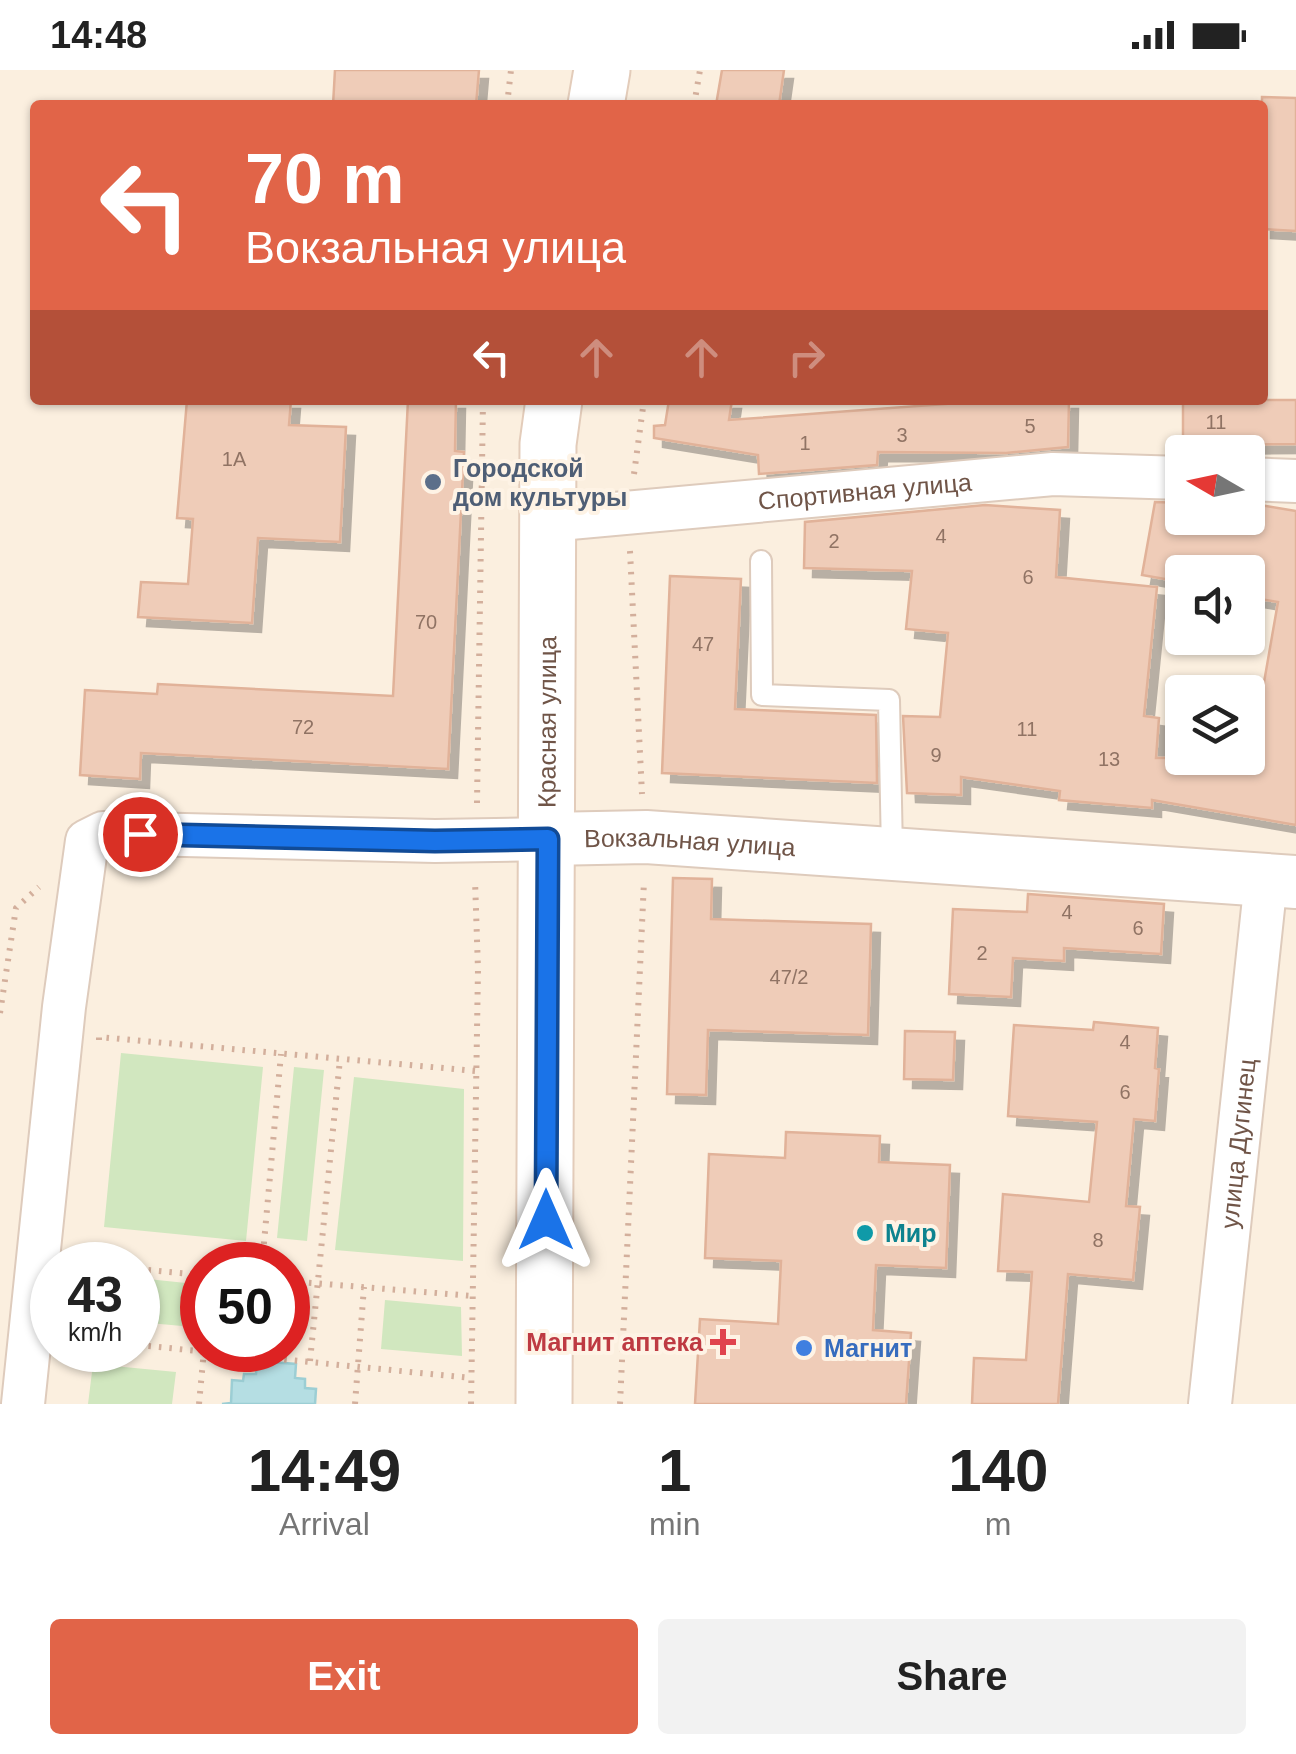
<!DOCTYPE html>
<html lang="en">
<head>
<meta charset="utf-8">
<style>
  :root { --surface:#fff; --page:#f2f2f2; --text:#222; --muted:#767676; --accent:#e16448 }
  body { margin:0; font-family:Helvetica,sans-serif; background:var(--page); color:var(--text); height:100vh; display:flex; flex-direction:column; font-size:38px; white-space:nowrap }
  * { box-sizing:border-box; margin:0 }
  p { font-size:32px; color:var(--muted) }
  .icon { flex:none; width:55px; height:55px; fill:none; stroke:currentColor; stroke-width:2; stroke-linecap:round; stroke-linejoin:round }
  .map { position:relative; height:1334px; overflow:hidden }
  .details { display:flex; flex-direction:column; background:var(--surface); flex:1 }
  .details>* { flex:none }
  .banner { position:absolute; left:30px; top:30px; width:1238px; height:305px; border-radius:10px; box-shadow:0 2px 8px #0004; background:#e16448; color:#fff; overflow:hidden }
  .needle { width:65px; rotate:279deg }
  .fabs { position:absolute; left:1165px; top:365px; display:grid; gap:20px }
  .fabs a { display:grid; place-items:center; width:100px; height:100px; border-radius:10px; background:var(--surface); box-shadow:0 2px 8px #0004; font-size:50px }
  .speed { position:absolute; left:30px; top:1172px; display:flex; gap:20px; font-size:50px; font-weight:700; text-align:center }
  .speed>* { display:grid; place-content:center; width:130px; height:130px; border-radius:50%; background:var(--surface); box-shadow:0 2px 8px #0004; line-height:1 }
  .speed small { font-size:25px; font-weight:400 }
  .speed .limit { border:15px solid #d22; background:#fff; color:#111 }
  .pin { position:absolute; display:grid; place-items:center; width:85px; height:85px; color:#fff; margin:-42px; border:5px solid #fff; border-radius:50%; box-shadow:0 2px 10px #0007 }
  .me { position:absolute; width:110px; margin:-55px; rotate:0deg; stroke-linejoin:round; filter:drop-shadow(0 0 8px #0008) }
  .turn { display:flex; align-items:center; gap:35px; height:210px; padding:0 50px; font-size:45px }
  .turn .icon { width:130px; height:130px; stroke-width:2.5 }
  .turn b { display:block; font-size:70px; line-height:85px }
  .lanes { display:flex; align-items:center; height:95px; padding:0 50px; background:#0003; justify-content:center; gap:50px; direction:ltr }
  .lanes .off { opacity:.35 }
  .eta { display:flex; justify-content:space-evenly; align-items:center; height:170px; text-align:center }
  .eta b { font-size:60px; font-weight:600; line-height:70px }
  .button { display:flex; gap:20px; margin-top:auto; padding:20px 50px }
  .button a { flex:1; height:115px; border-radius:10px; background:var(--accent); color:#fff; font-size:40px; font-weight:600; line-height:115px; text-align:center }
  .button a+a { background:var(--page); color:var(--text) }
  .status { display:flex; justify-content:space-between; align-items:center; height:70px; padding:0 50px; background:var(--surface); direction:ltr }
  .status svg { height:28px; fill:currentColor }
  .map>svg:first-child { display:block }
  .green { fill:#d1e7bf }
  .water { fill:#b5dee3; stroke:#9cced4; stroke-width:2.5 }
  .building { fill:#efccb8; stroke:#e1b299; stroke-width:2.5; filter:url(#shadow) }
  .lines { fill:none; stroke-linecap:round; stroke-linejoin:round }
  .service-casing { stroke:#decbbc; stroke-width:24 }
  .minor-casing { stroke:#decbbc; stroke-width:46 }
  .tertiary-casing { stroke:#decbbc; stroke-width:56 }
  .secondary-casing { stroke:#e3ccba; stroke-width:59 }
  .path { stroke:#d3af9c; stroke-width:6; stroke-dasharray:2.5 8; stroke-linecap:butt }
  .service { stroke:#fff; stroke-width:20 }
  .minor { stroke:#fff; stroke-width:42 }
  .tertiary { stroke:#fff; stroke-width:52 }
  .secondary { stroke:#fff; stroke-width:55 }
  .route-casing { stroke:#114b97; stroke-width:25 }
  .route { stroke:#1a73e8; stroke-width:18 }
  .service-dot { fill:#5c6f8a; stroke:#fef3e5; stroke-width:4 }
  .culture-dot { fill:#0f9aa8; stroke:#fef3e5; stroke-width:4 }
  .health-dot { fill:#e0444e; stroke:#fef3e5; stroke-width:4 }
  .shop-dot { fill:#3f7fe0; stroke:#fef3e5; stroke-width:4 }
  .labels { text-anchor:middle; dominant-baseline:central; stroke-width:8; stroke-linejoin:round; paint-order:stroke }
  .number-label { font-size:20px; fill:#907364 }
  .service-label { font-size:25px; font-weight:bold; fill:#4e5e75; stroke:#fef3e5; text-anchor:start }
  .street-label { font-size:25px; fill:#705548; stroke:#fef3e5 }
  .culture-label { font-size:25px; font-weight:bold; fill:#0d838f; stroke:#fef3e5; text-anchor:start }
  .health-label { font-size:25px; font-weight:bold; fill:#be3a42; stroke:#fef3e5; text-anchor:end }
  .shop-label { font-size:25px; font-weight:bold; fill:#366cbe; stroke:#fef3e5; text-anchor:start }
</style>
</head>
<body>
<div class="status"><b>14:48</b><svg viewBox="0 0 49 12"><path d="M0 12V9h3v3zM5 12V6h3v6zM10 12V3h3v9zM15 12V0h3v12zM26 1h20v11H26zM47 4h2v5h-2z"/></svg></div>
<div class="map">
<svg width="1296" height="1334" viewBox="0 0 1296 1334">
  <defs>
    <filter id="shadow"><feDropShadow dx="9" dy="9" stdDeviation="0" flood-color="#0004"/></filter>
  </defs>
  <rect width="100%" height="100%" fill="#fbefdf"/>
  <path class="green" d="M121 983 263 997 246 1171 104 1157Z
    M294 997 324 1000 307 1171 277 1168Z
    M354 1007 464 1019 463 1191 335 1180Z
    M138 1208 186 1213 182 1256 138 1252Z
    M385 1230 461 1237 462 1286 381 1279Z
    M93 1294 176 1302 172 1334H88Z"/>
  <path class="water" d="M257 1291 296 1294 295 1308 305 1309V1318L316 1319 315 1334H222L231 1333 232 1310 243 1311 244 1304H256Z"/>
  <path class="building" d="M335 0H479L476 35H333Z
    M722 0H784L779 35H716Z
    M1262 27 1296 28V161L1262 159Z
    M187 330H291L289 355 346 357 340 472 258 468 252 553 138 547 141 512 188 514 193 449 177 448Z
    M408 330H456L455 381 464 382 448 699 141 683 140 709 80 705 85 620 157 624 158 614 393 626Z
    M669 330H732L729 350 999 330H1069L1068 377 1006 383 878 382 877 395 759 404 758 385 654 368V356L665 355Z
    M1183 330H1296V374L1183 375Z
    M1155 432 1182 433V448H1252L1254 434 1296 441V755L1152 730V738L1059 730 1060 721 961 707V725L907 723 903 646 940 647 948 563 906 559 912 501 804 498 805 452 985 435 1060 440 1056 507 1157 517 1144 646 1159 648 1156 688 1251 687 1278 532 1248 527V502H1182V512L1142 505Z
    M670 506 741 509 735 639 876 645 877 713 662 703Z
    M673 808 712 809 711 849 871 854 868 965 708 960 706 1025 667 1024Z
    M1028 824 1164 834 1161 884 1064 878V891L1013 888 1011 927 949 924 953 839 1027 842Z
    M1094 952 1158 958 1155 998 1159 999 1155 1051 1134 1049 1126 1136 1140 1137 1133 1210 1068 1204 1058 1334H972L974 1288 1026 1290 1032 1202 998 1201 1003 1124 1089 1132 1097 1052 1008 1046 1014 955 1093 960Z
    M905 961 955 962 953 1010 904 1009Z
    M786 1062 880 1066 879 1092 950 1095 946 1198 876 1195 873 1260 911 1263 906 1334H695L700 1249 778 1254 781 1191 705 1188 709 1084 785 1088Z"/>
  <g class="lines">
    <g class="service-casing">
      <path id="service" d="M761 491 762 625 889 630 892 782"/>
    </g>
    <g class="minor-casing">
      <g id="minor">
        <path d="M1248 409 1296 411"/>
        <path id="s1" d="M548 450 1053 404 1182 408"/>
        <path d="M23 1334 64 937 87 771 103 763 435 771 548 769"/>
        <path id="s2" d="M1210 1334 1266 810"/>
      </g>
    </g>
    <g class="tertiary-casing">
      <g id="tertiary">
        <path id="s3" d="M548 769 646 767 1296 812"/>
      </g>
    </g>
    <g class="secondary-casing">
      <g id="secondary">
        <path d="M596 35 602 0"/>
        <path id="s4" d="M544 1334 548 374 554 330"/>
      </g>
    </g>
    <path class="path" d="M507 35 511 0
      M694 35 700 0
      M634 404 644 330
      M630 481 642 724
      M477 733 483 330
      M0 943 16 838 39 817
      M99 970V967L476 1001
      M262 1195 281 984
      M138 1199 202 1205
      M288 1211 473 1226
      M138 1275 471 1308
      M310 1291 340 989
      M199 1334 204 1280
      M355 1334 364 1217
      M471 1334 478 899 475 810
      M620 1334 644 811"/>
    <use href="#service" class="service"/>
    <use href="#minor" class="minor"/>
    <use href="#tertiary" class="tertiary"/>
    <use href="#secondary" class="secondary"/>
  </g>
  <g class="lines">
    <g class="route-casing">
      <path id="route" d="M140 764 435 771 548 769 546 1150"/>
    </g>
    <use href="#route" class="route"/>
  </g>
  <circle class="service-dot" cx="433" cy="412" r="10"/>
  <circle class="culture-dot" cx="865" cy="1163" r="10"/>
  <path class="health-dot" d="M718 1257h10v10h10v10h-10v10h-10v-10h-10v-10h10z"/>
  <circle class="shop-dot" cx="804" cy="1278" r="10"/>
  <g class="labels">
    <g class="number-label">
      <text x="1216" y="352">11</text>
      <text x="1030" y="356">5</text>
      <text x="902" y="365">3</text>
      <text x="805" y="373">1</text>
      <text x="234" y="389">1А</text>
      <text x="941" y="466">4</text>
      <text x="834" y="471">2</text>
      <text x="1028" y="507">6</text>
      <text x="426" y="552">70</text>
      <text x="703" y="574">47</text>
      <text x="303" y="657">72</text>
      <text x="1027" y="659">11</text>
      <text x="936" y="685">9</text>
      <text x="1109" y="689">13</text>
      <text x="1067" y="842">4</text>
      <text x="1138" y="858">6</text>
      <text x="982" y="883">2</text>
      <text x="789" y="907">47/2</text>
      <text x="1125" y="972">4</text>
      <text x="1125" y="1022">6</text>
      <text x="1098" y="1170">8</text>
    </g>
    <g class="service-label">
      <text x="453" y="398">Городской<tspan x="453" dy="29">дом культуры</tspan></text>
    </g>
    <g class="street-label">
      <text stroke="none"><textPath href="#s1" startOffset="318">Спортивная улица</textPath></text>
      <text stroke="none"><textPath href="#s4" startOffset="682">Красная улица</textPath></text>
      <text stroke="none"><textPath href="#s3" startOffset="142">Вокзальная улица</textPath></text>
      <text stroke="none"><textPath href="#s2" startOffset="262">улица Дугинец</textPath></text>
    </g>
    <g class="culture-label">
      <text x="885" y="1163">Мир</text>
    </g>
    <g class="health-label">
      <text x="703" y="1272">Магнит аптека</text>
    </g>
    <g class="shop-label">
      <text x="824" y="1278">Магнит</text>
    </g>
  </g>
</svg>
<div class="fabs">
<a><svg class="needle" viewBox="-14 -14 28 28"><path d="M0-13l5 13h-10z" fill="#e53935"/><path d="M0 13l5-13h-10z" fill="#767676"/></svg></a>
<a><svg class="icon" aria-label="sound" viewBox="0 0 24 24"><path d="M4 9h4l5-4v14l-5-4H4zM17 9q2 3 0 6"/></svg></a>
<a><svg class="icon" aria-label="layers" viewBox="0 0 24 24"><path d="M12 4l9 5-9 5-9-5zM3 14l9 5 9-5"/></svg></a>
</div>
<div class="speed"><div>43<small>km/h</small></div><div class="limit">50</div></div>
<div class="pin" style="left:140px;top:764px;background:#d93025"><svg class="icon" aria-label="arrive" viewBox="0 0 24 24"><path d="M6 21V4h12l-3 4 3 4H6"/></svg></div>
<svg class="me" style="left:546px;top:1150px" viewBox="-20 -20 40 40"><path d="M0-17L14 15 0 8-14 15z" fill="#1a73e8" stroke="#fff" stroke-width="4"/></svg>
<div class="banner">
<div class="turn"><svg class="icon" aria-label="left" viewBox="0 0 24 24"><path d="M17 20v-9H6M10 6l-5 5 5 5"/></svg><div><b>70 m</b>Вокзальная улица</div></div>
<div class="lanes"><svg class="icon" aria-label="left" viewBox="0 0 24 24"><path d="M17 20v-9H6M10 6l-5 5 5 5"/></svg><svg class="icon off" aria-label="ahead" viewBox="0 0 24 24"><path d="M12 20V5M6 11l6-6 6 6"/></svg><svg class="icon off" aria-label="ahead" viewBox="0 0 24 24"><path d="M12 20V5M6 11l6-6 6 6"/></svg><svg class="icon off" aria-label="right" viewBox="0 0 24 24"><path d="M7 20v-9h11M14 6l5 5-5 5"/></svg></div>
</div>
</div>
<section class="details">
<div class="eta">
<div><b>14:49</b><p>Arrival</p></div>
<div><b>1</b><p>min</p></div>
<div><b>140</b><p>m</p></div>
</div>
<div class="button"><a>Exit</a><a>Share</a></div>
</section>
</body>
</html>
